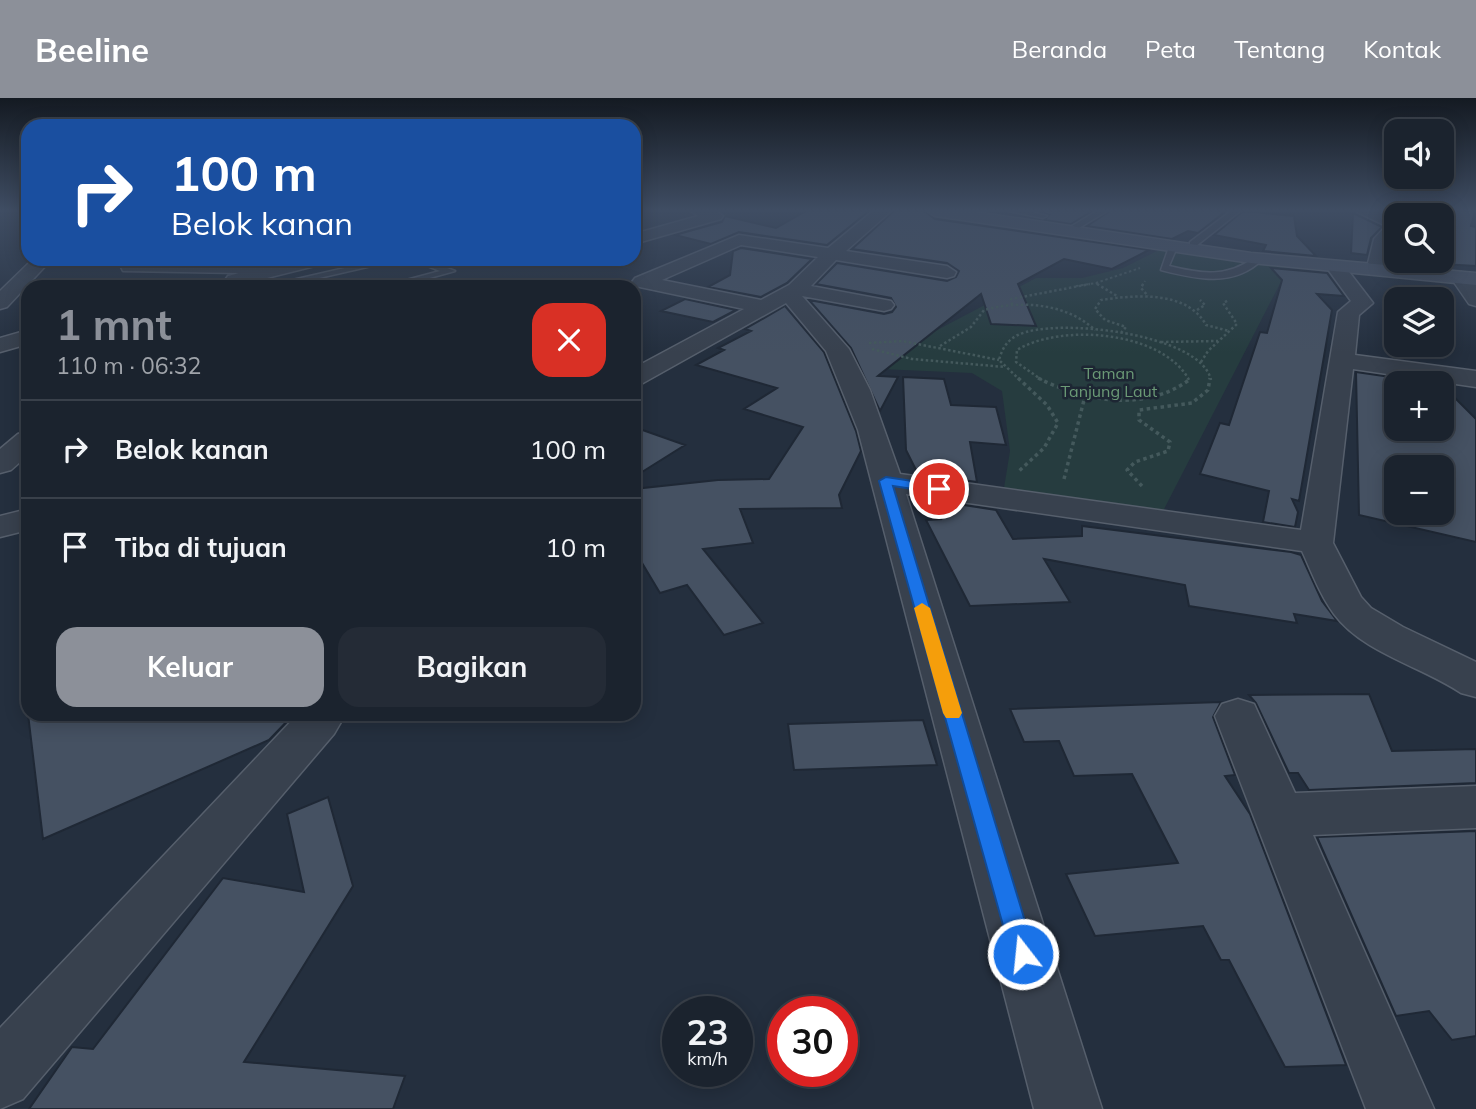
<!DOCTYPE html>
<html lang="id">
<head>
<meta charset="utf-8">
<style>
  :root { --surface:#1b232e; --page:#242b36; --text:#f1f3f6; --muted:#a0a4aa; --line:#39404a; --accent:#8c9099 }
  body { margin:0; font-family:Mulish,sans-serif; background:var(--page); color:var(--text); height:100vh; display:flex; flex-direction:column; font-size:26px; white-space:nowrap }
  * { box-sizing:border-box; margin:0 }
  p { font-size:23px; color:var(--muted) }
  .icon { flex:none; width:38px; height:38px; fill:none; stroke:currentColor; stroke-width:2; stroke-linecap:round; stroke-linejoin:round }
  .map { position:relative; flex:1; overflow:hidden }
  .side { position:absolute; left:21px; top:182px; width:620px; height:441px; display:flex; flex-direction:column; background:var(--surface); border-radius:21px; box-shadow:0 4px 18px #0003,0 0 0 2px var(--line) }
  .side>* { flex:none }
  .banner { position:absolute; left:21px; top:21px; width:620px; height:147px; border-radius:21px; box-shadow:0 4px 18px #0003,0 0 0 2px var(--line); background:#1a4fa0; color:#fff; overflow:hidden }
  .controls { position:absolute; left:1384px; top:21px; display:grid; gap:14px }
  .controls a { display:grid; place-items:center; width:70px; height:70px; border-radius:14px; background:var(--surface); box-shadow:0 4px 18px #0003,0 0 0 2px var(--line); font-size:35px }
  .speed { position:absolute; left:662px; top:898px; display:flex; gap:14px; font-size:35px; font-weight:700; text-align:center }
  .speed>* { display:grid; place-content:center; width:91px; height:91px; border-radius:50%; background:var(--surface); box-shadow:0 4px 18px #0003,0 0 0 2px var(--line); line-height:1 }
  .speed small { font-size:18px; font-weight:400 }
  .speed .limit { border:10px solid #d22; background:#fff; color:#111 }
  .pin { position:absolute; display:grid; place-items:center; width:60px; height:60px; color:#fff; margin:-30px; border:4px solid #fff; border-radius:50%; box-shadow:0 2px 7px #0007 }
  .me { position:absolute; width:77px; margin:-38px; rotate:344deg; stroke-linejoin:round; filter:drop-shadow(0 0 5px #0008) }
  .turn { display:flex; align-items:center; gap:24px; height:147px; padding:0 35px; font-size:32px }
  .turn .icon { width:91px; height:91px; stroke-width:2.5 }
  .turn b { display:block; font-size:49px; line-height:60px }
  .round { display:grid; place-items:center; flex:none; width:74px; height:74px; border-radius:21px; background:var(--page) }
  .summary { display:flex; align-items:center; justify-content:space-between; height:119px; padding:0 35px }
  h1 { font-size:42px; font-weight:700; line-height:52px; color:var(--accent) }
  .action { display:flex; gap:14px; margin-top:auto; padding:14px 35px }
  .action a { flex:1; height:80px; border-radius:21px; background:var(--accent); color:#fff; font-size:28px; font-weight:700; line-height:80px; text-align:center }
  .action a+a { background:var(--page); color:var(--text) }
  ul { padding:0; list-style:none }
  li { display:flex; align-items:center; gap:21px; height:98px; padding:0 35px; border-top:2px solid var(--line) }
  li div { flex:1 }
  li b { display:block; font-size:26px }
  li em { font-style:normal }
  header { display:flex; align-items:center; gap:42px; box-sizing:border-box; height:98px; padding:0 35px; background:var(--accent); color:#fff }
  header strong { font-size:33px }
  nav { display:flex; gap:38px; margin-inline-start:auto; font-size:24px }
  .map>svg:first-child { display:block }
  .green { fill:#263c3f }
  .building { fill:#455162; stroke:#1f2835; stroke-width:2; fill-rule:evenodd }
  .lines { fill:none; stroke-linecap:round; stroke-linejoin:round }
  .lane-casing { stroke:#565f6c; stroke-width:3 }
  .street-casing { stroke:#565f6c; stroke-width:3 }
  .secondary-casing { stroke:#565f6c; stroke-width:3 }
  .path-far2 { stroke:#44595c; stroke-width:2; stroke-dasharray:2.5 2.5; stroke-linecap:butt }
  .path-far1 { stroke:#44595c; stroke-width:2.5; stroke-dasharray:2.5 2.5; stroke-linecap:butt }
  .path { stroke:#44595c; stroke-width:3.5; stroke-dasharray:3.5 3.5; stroke-linecap:butt }
  .lane { fill:#38414e; fill-rule:evenodd }
  .street { fill:#38414e; fill-rule:evenodd }
  .secondary { fill:#465061; fill-rule:evenodd }
  .route { fill:#1a73e8; stroke:#114b97; stroke-width:2 }
  .slow { fill:#f59e0b }
  .labels { text-anchor:middle; dominant-baseline:central; stroke-width:5; stroke-linejoin:round; paint-order:stroke }
  .far-park-label { font-size:16px; fill:#6b9a76; stroke:#1d2633 }
</style>
</head>
<body>
<header>
<strong>Beeline</strong>
<nav><a>Beranda</a><a>Peta</a><a>Tentang</a><a>Kontak</a></nav>
</header>
<div class="map">
<svg width="1476" height="1011" viewBox="0 0 1476 1011">
  <rect width="100%" height="100%" fill="#242f3e"/>
  <path class="green" d="M1159 152 1288 170 1161 417 1004 390 1010 353 1002 293 972 275 857 270 836 231 922 240 1036 180H1082L1123 170Z"/>
  <path class="building" d="M806 113H869L827 147 739 134 711 146 675 137 722 124 725 118 776 130Z
    M894 113H924L935 121 1149 152 1112 171 1064 161 1018 186 1036 228 991 226 981 196 878 278 898 279 880 313 851 250 809 202 884 216 892 214 896 209 891 200 816 186 837 165 947 183 956 179 959 173 947 165 852 151Z
    M1039 113H1092L1071 126 1045 122 1049 117Z
    M1110 113H1226L1198 135 1188 133 1172 141 1087 128Z
    M1243 113 1294 118 1297 138 1316 158 1263 153 1266 147 1214 137Z
    M1384 113H1475L1471 128 1476 129V168L1408 164 1442 163V117L1396 118Z
    M1353 115 1382 129 1371 140 1367 157 1351 155Z
    M741 150 812 161 787 185 761 199 708 189 730 177 733 153Z
    M1271 170 1327 175 1344 198 1317 196 1332 212 1299 403 1292 401 1298 414 1295 429 1263 424 1269 393 1200 376 1220 325 1229 327 1260 234 1267 235 1282 182Z
    M685 201 736 212 713 224 661 213Z
    M785 208 824 254 856 333 861 353 839 397 842 410 740 411 753 445 703 451 763 525 724 537 687 487 660 495 642 465 634 467V391L718 382 769 381 803 329 744 311 777 290 696 267 724 252 718 250 751 233 745 231Z
    M1356 274 1432 285H1396V331H1442V287L1476 321V444L1359 417ZM1396 369H1442V415H1396Z
    M903 279 944 281 951 307 996 309 1006 347 970 344 977 384 918 376 906 352Z
    M634 329 685 347 634 379Z
    M931 402 996 412 1013 441 1082 438V428L1291 454 1301 457 1322 503 1337 523 1294 516 1297 525 1189 508 1185 487 1044 461 1070 504 970 508 926 422 941 421Z
    M1369 596 1392 653 1476 651V685L1309 692 1298 675H1289L1256 605 1249 597Z
    M1221 604 1213 619 1235 677 1225 678 1250 716 1346 967 1285 969 1229 862H1221L1203 828 1095 838 1066 776 1178 765 1132 676 1074 678 1059 643 1024 644 1010 611Z
    M28 616H294L269 642 43 741Z
    M923 622 937 667 794 672 788 626Z
    M328 699 353 788 244 964 405 978 393 1011H29L72 949 93 951 223 780 304 794 287 716Z
    M1476 733V938L1452 942 1429 913 1396 918 1317 739Z"/>
  <g class="lines">
    <g class="lane-casing">
      <path id="lane" d="M1009 113H1028L1047 118 1043 120Z
        M1097 113H1107L1079 130 1072 128Z
        M1231 113H1240L1196 148H1190V144Z
        M1173 146 1177 149 1169 168C1202 176 1227 180 1255 159L1263 161C1234 190 1196 181 1161 172L1169 149Z
        M384 161H402L280 189 275 186Z
        M410 161H424L455 173 397 189H380L440 173Z"/>
    </g>
    <g class="street-casing">
      <path id="street" d="M691 113H716L723 118 721 121 634 146V136L698 118Z
        M873 113H891L846 153 947 168 956 174 954 178 947 180 836 162 811 188 891 203 894 207 891 211 884 213 802 198 849 251 870 292 900 376 1301 432 1338 214 1351 203 1327 170 1336 164 1343 166 1373 205 1359 217 1355 257 1476 273V289L1353 271 1333 445 1361 499 1371 510 1403 529 1476 564V599L1461 595C1421 568 1363 555 1334 516 1320 497 1312 475 1302 453L906 396 1102 1011H1034L858 332 826 253 786 205 643 285 634 287V270L744 211 635 188 632 184 635 180 739 137 828 150ZM741 147 818 159 789 187 761 202 662 182Z
        M1355 113H1377L1396 121V136L1390 142 1384 169 1377 171 1368 165 1374 141 1386 128Z
        M33 161H52L7 209 0 211V193Z
        M130 161 237 163 264 169 298 161H330L327 165 235 188 225 182 228 178 239 175 123 173 121 169Z
        M1461 174 1468 176 1476 187V208L1469 206 1451 180Z
        M28 232V246L0 254V240Z
        M28 333V357L11 372 0 375V351L18 336Z
        M28 411V432L0 439V418Z
        M1238 601 1254 606 1295 695 1476 688V730L1313 737 1434 1011H1366L1215 618 1222 606Z
        M298 616H336L341 624 334 636 23 1001 0 1011V930Z"/>
    </g>
    <g class="secondary-casing">
      <path id="secondary" d="M927 113H968L1251 155 1476 175V187L1251 165 935 118Z"/>
    </g>
    <path class="path-far2" d="M1096 185 1100 188
      M1076 188 1096 185 1140 170
      M1142 188 1145 183"/>
    <path class="path-far1" d="M1097 186 1117 198
      M1143 186 1141 190 1148 198
      M1012 207 1011 201 1090 186
      M1197 212 1205 207 1200 202
      M1121 235 1126 229 1105 222 1095 211 1101 202C1135 197 1187 192 1206 227L1229 233
      M1161 244 1218 243
      M869 245 902 243 999 262
      M940 248 971 229 984 212C1021 202 1066 205 1095 232
      M872 251 912 261 1005 269
      M1201 264 1208 253 1237 226 1223 205 1229 202
      M1020 282 999 262C1002 251 1007 242 1018 237 1054 219 1201 235 1211 282
      M1042 282 1016 264 1017 252C1061 225 1163 233 1189 282"/>
    <path class="path" d="M1018 280 1047 307 1058 325 1044 350 1019 373
      M1038 280C1085 304 1145 314 1189 282L1188 280
      M1064 381 1085 298
      M1142 388 1127 372 1135 364 1168 353 1170 344 1139 322V312L1192 305 1208 292 1210 280"/>
    <use href="#lane" class="lane"/>
    <use href="#street" class="street"/>
    <use href="#secondary" class="secondary"/>
  </g>
  <linearGradient id="sky" x2="0" y2="1"><stop stop-color="#141a22"/><stop offset="0.44" stop-color="#3f4d63"/><stop offset="1" stop-color="#3f4d63" stop-opacity="0"/></linearGradient>
  <rect width="1476" height="255" fill="url(#sky)"/>
  <path class="route" d="M886 379 939 387 946 391 939 395 893 388 1035 856 1032 864 1023 868 1014 864 1011 856 879 383Z"/>
  <path class="slow" d="M922 505 930 510 962 615 959 620H946L943 615 914 510Z"/>
  <g class="labels">
    <g class="far-park-label">
      <text x="1109" y="275">Taman<tspan x="1109" dy="18">Tanjung Laut</tspan></text>
    </g>
  </g>
</svg>
<div class="controls">
<a><svg class="icon" aria-label="sound" viewBox="0 0 24 24"><path d="M4 9h4l5-4v14l-5-4H4zM17 9q2 3 0 6"/></svg></a>
<a><svg class="icon" aria-label="search" viewBox="0 0 24 24"><circle cx="10" cy="10" r="6"/><path d="M15 15l6 6"/></svg></a>
<a><svg class="icon" aria-label="layers" viewBox="0 0 24 24"><path d="M12 4l9 5-9 5-9-5zM3 14l9 5 9-5"/></svg></a>
<a>+</a>
<a>−</a>
</div>
<div class="speed"><div>23<small>km/h</small></div><div class="limit">30</div></div>
<div class="pin" style="left:939px;top:391px;background:#d93025"><svg class="icon" aria-label="arrive" viewBox="0 0 24 24"><path d="M6 21V4h12l-3 4 3 4H6"/></svg></div>
<svg class="me" style="left:1023px;top:856px" viewBox="-20 -20 40 40"><circle r="17" fill="#1a73e8" stroke="#fff" stroke-width="3"/><path d="M0-11L8 9 0 5-8 9z" fill="#fff"/></svg>
<div class="banner">
<div class="turn"><svg class="icon" aria-label="right" viewBox="0 0 24 24"><path d="M7 20v-9h11M14 6l5 5-5 5"/></svg><div><b>100 m</b>Belok kanan</div></div>
</div>
<section class="side">
<div class="summary"><div><h1>1 mnt</h1><p>110 m · 06:32</p></div><a class="round" style="background:#d93025;color:#fff"><svg class="icon" aria-label="close" viewBox="0 0 24 24"><path d="M6 6l12 12M18 6L6 18"/></svg></a></div>
<ul>
<li><svg class="icon" aria-label="right" viewBox="0 0 24 24"><path d="M7 20v-9h11M14 6l5 5-5 5"/></svg><div><b>Belok kanan</b></div><em>100 m</em></li>
<li><svg class="icon" aria-label="arrive" viewBox="0 0 24 24"><path d="M6 21V4h12l-3 4 3 4H6"/></svg><div><b>Tiba di tujuan</b></div><em>10 m</em></li>
</ul>
<div class="action"><a>Keluar</a><a>Bagikan</a></div>
</section>
</div>
</body>
</html>
